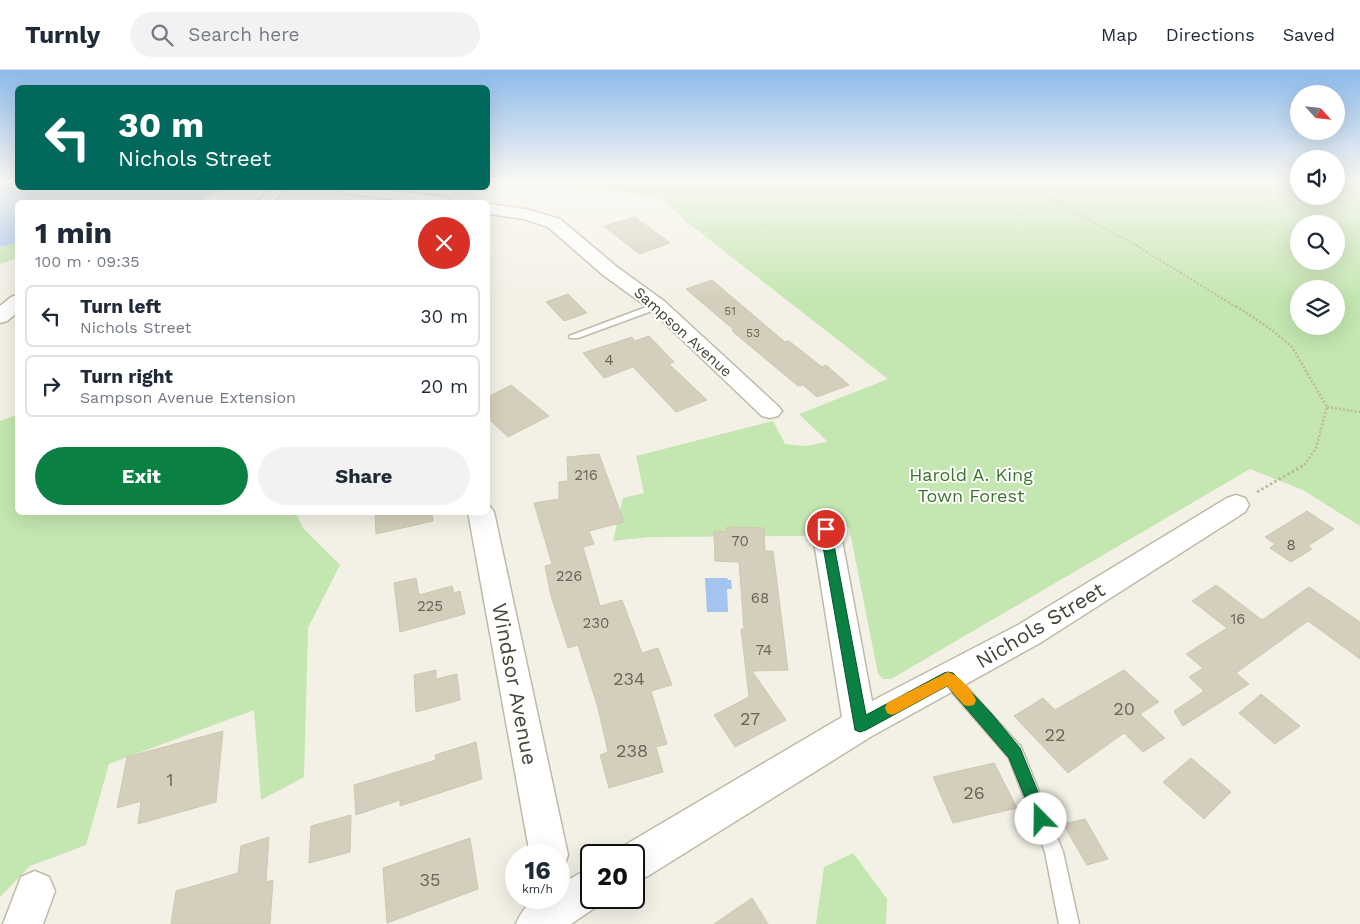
<!DOCTYPE html>
<html lang="en">
<head>
<meta charset="utf-8">
<style>
  :root { --surface:#fff; --page:#f2f2f3; --text:#1f2937; --muted:#747a83; --line:#e0e1e3; --accent:#0b8043 }
  body { margin:0; font-family:"Work Sans",sans-serif; background:var(--page); color:var(--text); height:100vh; display:flex; flex-direction:column; font-size:19px; white-space:nowrap }
  * { box-sizing:border-box; margin:0 }
  p { font-size:16px; color:var(--muted) }
  .icon { flex:none; width:28px; height:28px; fill:none; stroke:currentColor; stroke-width:2; stroke-linecap:round; stroke-linejoin:round }
  .map { position:relative; flex:1; overflow:hidden }
  .details { position:absolute; left:15px; top:130px; width:475px; height:315px; display:flex; flex-direction:column; background:var(--surface); border-radius:8px; box-shadow:0 5px 20px #0002 }
  .details>* { flex:none }
  .banner { position:absolute; left:15px; top:15px; width:475px; height:105px; border-radius:8px; box-shadow:0 5px 20px #0002; background:#00695c; color:#fff; overflow:hidden }
  .needle { width:32px; rotate:117deg }
  .tools { position:absolute; left:1290px; top:15px; display:grid; gap:10px }
  .tools a { display:grid; place-items:center; width:55px; height:55px; border-radius:50%; background:var(--surface); box-shadow:0 5px 20px #0002; font-size:25px }
  .speed { position:absolute; left:505px; top:774px; display:flex; gap:10px; font-size:25px; font-weight:700; text-align:center }
  .speed>* { display:grid; place-content:center; width:65px; height:65px; border-radius:50%; background:var(--surface); box-shadow:0 5px 20px #0002; line-height:1 }
  .speed small { font-size:12px; font-weight:400 }
  .speed .limit { border:2px solid #111; border-radius:8px; background:#fff; color:#111 }
  .pin { position:absolute; display:grid; place-items:center; width:42px; height:42px; color:#fff; margin:-21px; border:2px solid #fff; border-radius:50%; box-shadow:0 1px 5px #0007 }
  .me { position:absolute; width:55px; margin:-28px; rotate:338deg; stroke-linejoin:round; filter:drop-shadow(0 0 4px #0008) }
  .turn { display:flex; align-items:center; gap:18px; height:105px; padding:0 20px; font-size:22px }
  .turn .icon { width:65px; height:65px; stroke-width:2.5 }
  .turn b { display:block; font-size:35px; line-height:42px }
  .round { display:grid; place-items:center; flex:none; width:52px; height:52px; border-radius:26px; background:var(--page) }
  .overview { display:flex; align-items:center; justify-content:space-between; height:85px; padding:0 20px }
  h1 { font-size:30px; font-weight:700; line-height:38px }
  .button { display:flex; gap:10px; margin-top:auto; padding:10px 20px }
  .button a { flex:1; height:58px; border-radius:30px; background:var(--accent); color:#fff; font-size:20px; font-weight:700; line-height:58px; text-align:center }
  .button a+a { background:var(--page); color:var(--text) }
  ul { padding:0; list-style:none }
  li { display:flex; align-items:center; gap:15px; height:62px; margin:0 10px 8px; padding:0 10px; border:2px solid var(--line); border-radius:8px }
  li div { flex:1 }
  li b { display:block; font-size:19px }
  li em { font-style:normal }
  header { display:flex; align-items:center; gap:30px; box-sizing:border-box; height:70px; padding:0 25px; background:var(--surface); border-bottom:1px solid var(--line) }
  header strong { font-size:24px }
  nav { display:flex; gap:28px; margin-inline-start:auto; font-size:18px }
  .search { width:350px; height:45px; background:var(--page); display:flex; align-items:center; gap:12px; box-sizing:border-box; padding:0 18px; border-radius:28px; color:var(--muted); font-size:19px }
  .map>svg:first-child { display:block }
  .green { fill:#c4e6b0; fill-rule:evenodd }
  .water { fill:#a4c3ee }
  .building { fill:#d4cfbc; stroke:#cec8b0 }
  .lines { fill:none; stroke-linecap:round; stroke-linejoin:round }
  .service-casing { stroke:#bebaa9; stroke-width:3 }
  .minor-casing { stroke:#bebaa9; stroke-width:3 }
  .path-far2 { stroke:#bfb99b; stroke-width:2; stroke-dasharray:2 2; stroke-linecap:butt }
  .path-far1 { stroke:#bfb99b; stroke-width:2.5; stroke-dasharray:2 2; stroke-linecap:butt }
  .path { stroke:#bfb99b; stroke-width:3; stroke-dasharray:2.5 2.5; stroke-linecap:butt }
  .service { fill:#fff; fill-rule:evenodd }
  .minor { fill:#fff; fill-rule:evenodd }
  .route { fill:#0b8043; stroke:#07532c }
  .slow { fill:#f59e0b }
  .labels { text-anchor:middle; dominant-baseline:central; stroke-width:4; stroke-linejoin:round; paint-order:stroke }
  .far-number-label { font-size:12px; fill:#696558 }
  .far-street-label { font-size:15px; fill:#454236; stroke:#fff }
  .number-label { font-size:15px; fill:#696558 }
  .park-label { font-size:18px; fill:#3a752b; stroke:#fff }
  .near-number-label { font-size:18px; fill:#696558 }
  .near-street-label { font-size:21px; fill:#454236; stroke:#fff }
</style>
</head>
<body>
<header>
<strong>Turnly</strong>
<div class="search"><svg class="icon" aria-label="search" viewBox="0 0 24 24"><circle cx="10" cy="10" r="6"/><path d="M15 15l6 6"/></svg>Search here</div>
<nav><a>Map</a><a>Directions</a><a>Saved</a></nav>
</header>
<div class="map">
<svg width="1360" height="854" viewBox="0 0 1360 854">
  <rect width="100%" height="100%" fill="#f3f1e6"/>
  <path class="green" d="M540 112H1299V126H1336V112H1360V456L1303 420 1250 399 891 609H883L878 604 849 457H810L805 466 650 467 613 471 623 428 644 423 636 386 773 351 785 374 804 376 828 372 799 344 888 309 688 153 660 127ZM1299 154H1336V191H1299ZM1299 219H1336V256H1299Z
    M17 173V188L0 194V177Z
    M17 345 18 442 296 443 303 458 340 495 308 558 304 707 261 730 254 640 109 694 86 775 30 796 0 827V351Z
    M853 783 887 829 886 854H816L824 797Z"/>
  <path class="water" d="M17 112 18 118H223L197 132H18L17 173 0 177V116Z
    M705 508H727L728 510H731L732 519H727L728 542H707Z"/>
  <path class="building" d="M635 147 670 173 639 184 604 156Z
    M712 210 785 272 789 271 822 297 826 295 849 315 817 327 803 315 798 316 732 261 734 260 686 219Z
    M568 224 587 243 564 251 546 232Z
    M649 266 674 292 669 294 707 330 676 342 633 297 604 308 583 283 632 267 635 271Z
    M511 315 549 346 508 367 488 348V327Z
    M599 384 624 452 589 461 594 474 583 477 600 536 622 530 642 583 658 578 672 615 651 621 667 674 656 677 663 702 609 718 600 685 608 682 598 638 578 575 568 578 551 526 545 496 552 494 534 433 559 429V412L568 411 567 387Z
    M1307 441 1334 459 1308 476 1312 479 1291 492 1270 478 1275 474 1265 467Z
    M375 442H432L433 451 376 464Z
    M727 457 764 458 765 481H773L788 600 752 601 786 650 735 677 714 645 749 627 741 559H744L739 492 715 491 714 461 726 462Z
    M416 508 419 525 452 516 454 523 460 521 465 544 400 562 394 513Z
    M1216 515 1262 550 1309 517 1360 552V589L1308 551 1236 603 1249 614 1183 656 1174 641 1204 621 1189 607 1203 598 1186 584 1227 558 1192 531Z
    M436 600V609L457 604 460 630 416 642 414 605Z
    M1124 600 1159 632 1140 644 1165 668 1143 682 1124 663 1068 703 1014 646 1043 628 1055 640Z
    M1261 624 1300 656 1275 674 1239 643Z
    M223 661 216 732 138 754 141 731 117 738 127 687Z
    M476 672 482 709 400 736V730L356 745 354 715 436 690 435 685Z
    M1191 688 1231 722 1204 749 1163 712Z
    M994 693 1017 738 953 753 933 707Z
    M351 745 350 782 309 793 311 756Z
    M1085 749 1108 789 1087 795 1063 754Z
    M269 767 266 812 273 810 270 854H171L176 821 238 803 241 776Z
    M470 768 478 819 387 853 383 798Z
    M752 828 768 854H714Z"/>
  <g class="lines">
    <g class="service-casing">
      <path id="service" d="M657 233 660 234V238L578 268H570L569 266Z
        M949 601 954 603 1021 677 1063 782 1079 854H1059L1045 782 1009 688 944 613 941 608 944 603Z"/>
    </g>
    <g class="minor-casing">
      <path id="minor" d="M270 118H286L273 132H257Z
        M336 118H375L445 127 453 132H414L344 123Z
        M488 134 526 139 560 149 617 197 664 231 778 336 782 341 778 346 770 348 762 346 650 239 603 205 548 157 524 149 488 144Z
        M18 225V242L7 251 0 253V236L11 227Z
        M1236 425 1245 428 1249 435 1245 442 1040 573 872 666 648 806 634 811V785H618L620 778 842 647 812 459 816 452 826 449 836 452 840 459 872 631 1018 555 1227 428Z
        M488 434 494 442 568 785 563 799 559 800V785H530L468 442H488Z
        M591 797V828H606L605 831 571 854H516C525 832 535 828 559 828V815Z
        M35 801 49 807 55 821 43 854H3L21 807Z"/>
    </g>
    <path class="path-far2" d="M1020 112 1132 173 1238 238"/>
    <path class="path-far1" d="M1236 236 1272 260 1292 277 1327 337 1316 378 1303 397
      M1327 337 1360 342"/>
    <path class="path" d="M1257 422 1304 395"/>
    <use href="#service" class="service"/>
    <use href="#minor" class="minor"/>
  </g>
  <linearGradient id="sky" x2="0" y2="1"><stop stop-color="#8dbaea"/><stop offset="0.48" stop-color="#faf9f4"/><stop offset="1" stop-color="#faf9f4" stop-opacity="0"/></linearGradient>
  <rect width="1360" height="231" fill="url(#sky)"/>
  <path class="route" d="M826 455 831 459 866 645 944 603 948 602 953 603 991 643 1020 678 1049 749 1047 755 1041 757 1036 755 1009 688 947 616 866 660 860 662 855 660 820 459Z"/>
  <path class="slow" d="M948 602C959 605 972 620 976 630L974 635 969 636 964 635 947 616 897 643 892 645 887 643 885 638 887 633Z"/>
  <g class="labels">
    <g class="far-number-label">
      <text x="730" y="241">51</text>
      <text x="753" y="263">53</text>
    </g>
    <g class="far-street-label">
      <text transform="translate(683 262) rotate(42)">Sampson Avenue</text>
    </g>
    <g class="number-label">
      <text x="609" y="290">4</text>
      <text x="586" y="405">216</text>
      <text x="740" y="471">70</text>
      <text x="1291" y="475">8</text>
      <text x="569" y="506">226</text>
      <text x="760" y="528">68</text>
      <text x="430" y="536">225</text>
      <text x="1238" y="549">16</text>
      <text x="596" y="553">230</text>
      <text x="764" y="580">74</text>
    </g>
    <g class="park-label">
      <text x="971" y="404">Harold A. King<tspan x="971" dy="21">Town Forest</tspan></text>
    </g>
    <g class="near-number-label">
      <text x="629" y="608">234</text>
      <text x="1124" y="638">20</text>
      <text x="750" y="648">27</text>
      <text x="1055" y="664">22</text>
      <text x="632" y="680">238</text>
      <text x="170" y="709">1</text>
      <text x="974" y="722">26</text>
      <text x="430" y="809">35</text>
    </g>
    <g class="near-street-label">
      <text transform="translate(1040 555) rotate(-31)">Nichols Street</text>
      <text transform="translate(515 614) rotate(79)">Windsor Avenue</text>
    </g>
  </g>
</svg>
<div class="tools">
<a><svg class="needle" viewBox="-14 -14 28 28"><path d="M0-13l5 13h-10z" fill="#e53935"/><path d="M0 13l5-13h-10z" fill="#747a83"/></svg></a>
<a><svg class="icon" aria-label="sound" viewBox="0 0 24 24"><path d="M4 9h4l5-4v14l-5-4H4zM17 9q2 3 0 6"/></svg></a>
<a><svg class="icon" aria-label="search" viewBox="0 0 24 24"><circle cx="10" cy="10" r="6"/><path d="M15 15l6 6"/></svg></a>
<a><svg class="icon" aria-label="layers" viewBox="0 0 24 24"><path d="M12 4l9 5-9 5-9-5zM3 14l9 5 9-5"/></svg></a>
</div>
<div class="speed"><div>16<small>km/h</small></div><div class="limit">20</div></div>
<div class="pin" style="left:826px;top:459px;background:#d93025"><svg class="icon" aria-label="arrive" viewBox="0 0 24 24"><path d="M6 21V4h12l-3 4 3 4H6"/></svg></div>
<svg class="me" style="left:1041px;top:749px" viewBox="-20 -20 40 40"><circle r="19" fill="#fff"/><path d="M0-13L10 11 0 6-10 11z" fill="#0b8043"/></svg>
<div class="banner">
<div class="turn"><svg class="icon" aria-label="left" viewBox="0 0 24 24"><path d="M17 20v-9H6M10 6l-5 5 5 5"/></svg><div><b>30 m</b>Nichols Street</div></div>
</div>
<section class="details">
<div class="overview"><div><h1>1 min</h1><p>100 m · 09:35</p></div><a class="round" style="background:#d93025;color:#fff"><svg class="icon" aria-label="close" viewBox="0 0 24 24"><path d="M6 6l12 12M18 6L6 18"/></svg></a></div>
<ul>
<li><svg class="icon" aria-label="left" viewBox="0 0 24 24"><path d="M17 20v-9H6M10 6l-5 5 5 5"/></svg><div><b>Turn left</b><p>Nichols Street</p></div><em>30 m</em></li>
<li><svg class="icon" aria-label="right" viewBox="0 0 24 24"><path d="M7 20v-9h11M14 6l5 5-5 5"/></svg><div><b>Turn right</b><p>Sampson Avenue Extension</p></div><em>20 m</em></li>
</ul>
<div class="button"><a>Exit</a><a>Share</a></div>
</section>
</div>
</body>
</html>
